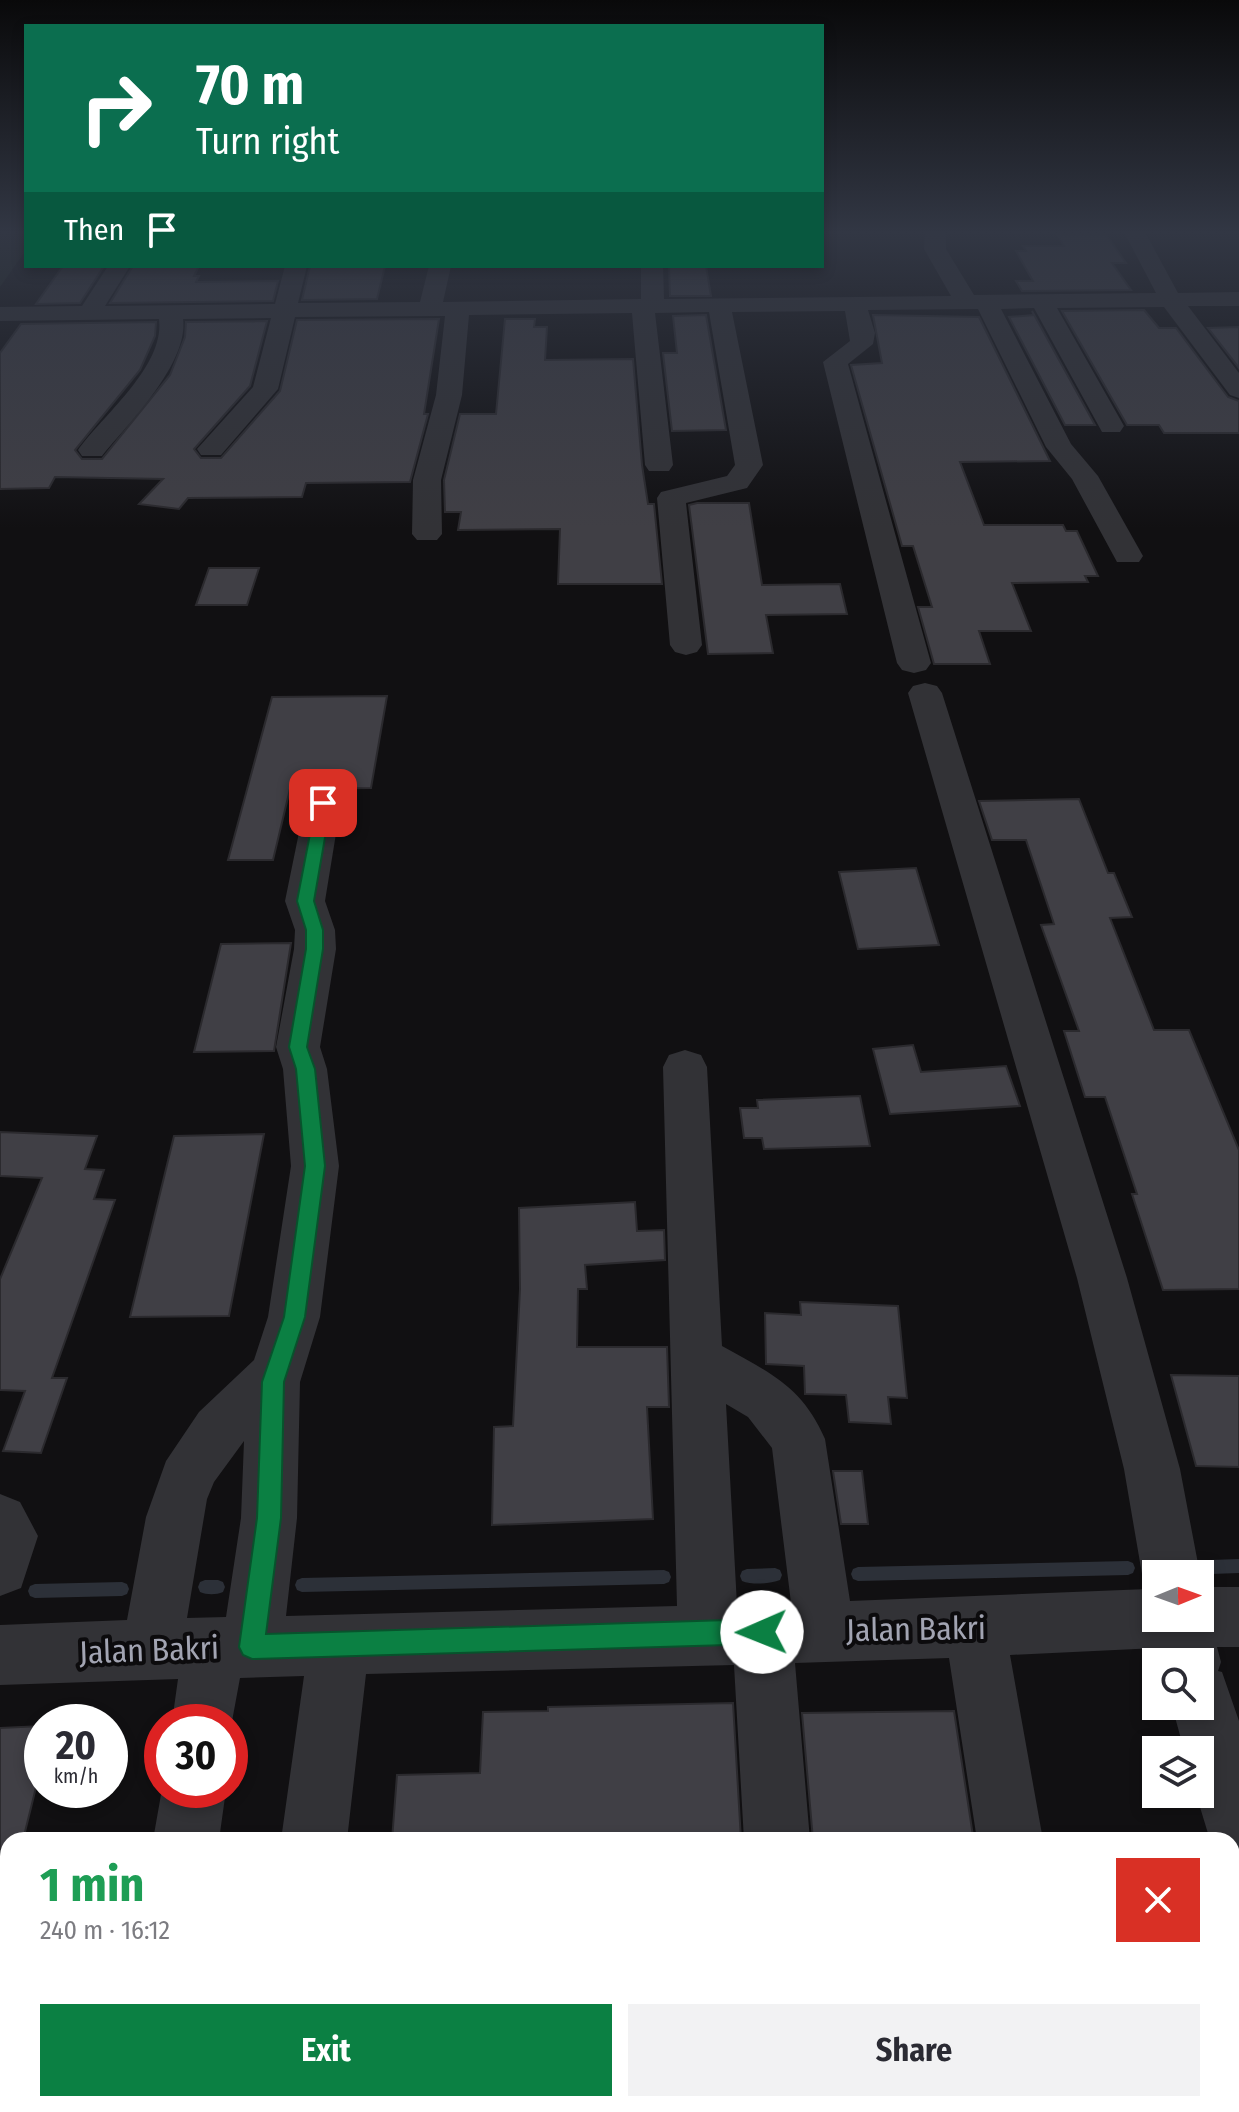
<!DOCTYPE html>
<html lang="en">
<head>
<meta charset="utf-8">
<style>
  :root { --surface:#fff; --page:#f2f2f3; --text:#2b2b33; --muted:#7c7c81; --accent:#0b8043 }
  body { margin:0; font-family:"Fira Sans Condensed",sans-serif; background:var(--page); color:var(--text); height:100vh; display:flex; flex-direction:column; font-size:30px; white-space:nowrap }
  * { box-sizing:border-box; margin:0 }
  p { font-size:26px; color:var(--muted) }
  .icon { flex:none; width:44px; height:44px; fill:none; stroke:currentColor; stroke-width:2; stroke-linecap:round; stroke-linejoin:round }
  .map { position:relative; flex:1; overflow:hidden }
  .panel { position:absolute; left:0px; top:1832px; width:1240px; height:280px; display:flex; flex-direction:column; background:var(--surface); border-radius:24px 24px 0 0; box-shadow:0 4px 12px #0003 }
  .panel>* { flex:none }
  .banner { position:absolute; left:24px; top:24px; width:800px; height:244px; border-radius:0px; box-shadow:0 4px 12px #0003; background:#0b6e4f; color:#fff; overflow:hidden }
  .needle { width:52px; rotate:89deg }
  .tools { position:absolute; left:1142px; top:1560px; display:grid; gap:16px }
  .tools a { display:grid; place-items:center; width:72px; height:72px; border-radius:0px; background:var(--surface); box-shadow:0 4px 12px #0003; font-size:40px }
  .speed { position:absolute; left:24px; top:1704px; display:flex; gap:16px; font-size:40px; font-weight:700; text-align:center }
  .speed>* { display:grid; place-content:center; width:104px; height:104px; border-radius:50%; background:var(--surface); box-shadow:0 4px 12px #0003; line-height:1 }
  .speed small { font-size:20px; font-weight:400 }
  .speed .limit { border:12px solid #d22; background:#fff; color:#111 }
  .pin { position:absolute; display:grid; place-items:center; width:68px; height:68px; color:#fff; margin:-34px; border-radius:16px; box-shadow:0 4px 12px #0006 }
  .me { position:absolute; width:88px; margin:-44px; rotate:269deg; stroke-linejoin:round; filter:drop-shadow(0 0 6px #0008) }
  .turn { display:flex; align-items:center; gap:28px; height:168px; padding:0 40px; font-size:36px }
  .turn .icon { width:104px; height:104px; stroke-width:2.5 }
  .turn b { display:block; font-size:56px; line-height:68px }
  .then { display:flex; align-items:center; height:76px; padding:0 40px; background:#0003; gap:16px; font-size:30px }
  .round { display:grid; place-items:center; flex:none; width:84px; height:84px; border-radius:0px; background:var(--page) }
  .overview { display:flex; align-items:center; justify-content:space-between; height:136px; padding:0 40px }
  h1 { font-size:48px; font-weight:700; line-height:60px; color:#1e9e55 }
  .button { display:flex; gap:16px; margin-top:auto; padding:16px 40px }
  .button a { flex:1; height:92px; border-radius:0px; background:var(--accent); color:#fff; font-size:32px; font-weight:700; line-height:92px; text-align:center }
  .button a+a { background:var(--page); color:var(--text) }
  .map>svg:first-child { display:block }
  .green { fill:#1d241f }
  .lines { fill:none; stroke-linecap:round; stroke-linejoin:round }
  .stream { fill:#2c3038; fill-rule:evenodd }
  .building { fill:#403f45; stroke:#2b2a2e; stroke-width:2 }
  .minor { fill:#323236; fill-rule:evenodd }
  .route { fill:#0b8043; stroke:#07532c; stroke-width:2 }
  .labels { text-anchor:middle; dominant-baseline:central; stroke-width:8; stroke-linejoin:round; paint-order:stroke }
  .near-street-label { font-size:32px; fill:#a2a4b2; stroke:#0c0b0d }
</style>
</head>
<body>
<div class="map">
<svg width="1239" height="2112" viewBox="0 0 1239 2112">
  <rect width="100%" height="100%" fill="#111012"/>
  <path class="green" d="M0 232H26V250L0 287Z"/>
  <g class="lines">
    <path class="stream" d="M1239 1559V1573L1211 1574 1206 1572 1204 1567 1206 1562 1211 1560Z
      M1128 1561 1133 1563 1135 1568 1133 1573 1128 1575 858 1581 853 1579 851 1574 853 1569 858 1567Z
      M775 1568 780 1570 782 1575 780 1580C770 1584 752 1585 742 1581L740 1576 742 1571 747 1569Z
      M664 1570 669 1572 671 1577 669 1582 664 1584 302 1592 297 1590 295 1585 297 1580 302 1578Z
      M205 1580H218L223 1582 225 1587 223 1592C216 1595 207 1595 200 1592L198 1587 200 1582Z
      M122 1582 127 1584 129 1589 127 1594 122 1596 35 1598 30 1596 28 1591 30 1586 35 1584Z"/>
  </g>
  <path class="building" d="M1057 234H1106L1126 263H1112L1131 290 1022 291 1016 281H1033L1016 251H1026L1023 246H1064Z
    M63 266H104L80 303 36 304Z
    M133 266H199L194 276H199L196 282 278 281 273 301 110 303Z
    M310 266H385L377 299 302 300Z
    M669 266H706L711 296H670Z
    M1144 310 1159 328H1176L1228 397 1239 401V433H1164L1159 425H1127L1062 311Z
    M1032 311 1095 425H1065L1009 317 1034 315Z
    M706 315 726 430 672 431 663 353H677L673 316Z
    M873 315 979 317 1050 461 960 462 984 525H1063L1066 531H1077L1098 576H1085L1088 582 1012 583 1031 631H979L990 664H934L918 607H932L913 546H902L851 365 882 363Z
    M439 319 424 414H428L410 482 306 483 302 497 188 498 179 509 139 504 163 479 55 477 49 488 0 489V353L21 324 156 322 155 336 140 370 75 450 82 459H102L170 375 185 337 186 322 267 321 250 386 194 449 201 458H221L280 391 297 320Z
    M505 319H535L534 327H547L545 360 633 359 642 465 648 504H654L662 584H558L560 529 458 530 461 512H445L444 480 460 414H496Z
    M1239 327V368L1208 328Z
    M697 503H749L762 585 840 584 847 614 766 615 773 653 708 654 689 505Z
    M209 568H259L247 605H196Z
    M387 696 371 788 290 789 273 860H228L272 697Z
    M1079 799 1108 873H1114L1132 917 1110 918 1154 1030H1189L1239 1150V1289L1163 1290 1132 1194H1137L1105 1097H1085L1064 1031H1079L1041 925 1054 924 1026 840H992L979 801Z
    M916 868 939 945 858 949 839 872Z
    M291 943 274 1051 194 1052 221 944Z
    M913 1045 921 1072 1006 1066 1020 1106 890 1114 873 1049Z
    M860 1096 870 1146 764 1149 762 1138H744L740 1108H758L757 1100Z
    M0 1132 97 1136 85 1169 104 1170 94 1199 115 1200 52 1378H67L41 1453 3 1451 25 1391 0 1390V1279L42 1178 0 1176Z
    M264 1134 229 1316 130 1317 174 1136Z
    M635 1202 637 1231 664 1230 665 1260 585 1265 587 1289H578L577 1347H667L669 1407H647L653 1519 492 1525 494 1427 513 1426 520 1289 519 1208Z
    M800 1302 898 1306 907 1398 888 1397 891 1424 849 1422 846 1395 805 1394 804 1366 766 1364 765 1313 801 1315Z
    M1171 1375 1239 1376V1467L1196 1466Z
    M833 1471H862L868 1524H841Z
    M733 1703 741 1840H392L397 1775 480 1773 483 1712 548 1711V1707Z
    M954 1711 973 1836H945L946 1840H813L802 1713Z
    M42 1726V1763L23 1840H8V1886L0 1885V1728Z"/>
  <g class="lines">
    <path class="minor" d="M925 232H946V249L974 295 1156 293 1124 232H1145L1178 293 1239 292V306H1188L1239 373V398L1230 395 1164 307 1057 308 1124 426 1120 432H1102L1034 308 1001 309 1071 444 1098 476 1143 556 1139 562H1117L1072 479 1046 447 978 309 868 310 875 333 873 344 848 364 931 663 926 670 914 673 902 670 897 663 823 362 850 341 845 311 732 312 763 465 747 488 686 503 702 645 697 652 686 655 675 652 670 645 657 498 661 492 727 476 735 465 709 312 655 313 673 465 669 471H649L645 465 632 313 469 315 462 395 441 480 442 534 437 540H417L412 534 413 480 436 395 445 316 295 317 278 389 221 455H201L197 449 253 387 271 318 183 319C189 363 129 423 102 456H82L78 450C104 414 165 366 159 319L0 321V307L82 306 108 266H130L105 306 275 304 285 266H307L298 303 420 302 429 266H451L443 302 641 299V266H663L664 299 951 296 924 249Z
      M925 683 937 686 942 693 1127 1278 1180 1469 1200 1574H1156V1618H1200V1587H1239V1647H1217L1221 1662 1218 1671 1222 1672 1239 1721V1864L1232 1861V1840H1210L1196 1794H1200V1750H1184L1172 1706H1200V1662H1161L1157 1648 1010 1655 1043 1840H977L949 1658 795 1663 810 1840H744L734 1665 366 1674 347 1840H281L304 1676 240 1678 230 1732V1722H172L178 1679 0 1685V1625L127 1620 146 1517 166 1461 199 1412 254 1360 268 1317 291 1166 283 1069 276 1047 294 949 295 930 285 901 305 803 310 795 323 791 336 795 341 803 325 901 335 930 336 949 320 1047 327 1069 339 1166 320 1317 300 1382 297 1518 286 1616 677 1606 663 1067 669 1055 685 1050 701 1055 707 1067 722 1346C770 1373 802 1386 825 1439L850 1601 1148 1589 1142 1574 1124 1469 1077 1278 908 693 913 686ZM726 1404 748 1417 772 1448 791 1603 737 1605ZM244 1441 241 1518 226 1617 187 1618 207 1499 214 1482Z
      M0 1494 20 1502 38 1536 21 1588 0 1596Z
      M162 1789 226 1790 219 1840H153Z
      M104 2104H178L177 2112H103Z
      M244 2104H318L317 2112H243Z
      M762 2104H836L837 2112H763Z
      M1022 2104H1096L1097 2112H1023Z"/>
  </g>
  <linearGradient id="sky" x2="0" y2="1"><stop stop-color="#09090a"/><stop offset="0.44" stop-color="#323744"/><stop offset="1" stop-color="#323744" stop-opacity="0"/></linearGradient>
  <rect width="1239" height="528" fill="url(#sky)"/>
  <path class="route" d="M323 798 331 803 314 901 323 930V949L307 1047 315 1069 325 1166 305 1317 284 1382 281 1518 266 1634 762 1619 771 1623 774 1632 771 1641 762 1644 252 1659 243 1655 239 1647 257 1518 262 1382 284 1317 305 1166 296 1069 289 1047 306 949V930L297 901 316 803Z"/>
  <g class="labels">
    <g class="near-street-label">
      <text transform="translate(916 1629) rotate(-1)">Jalan Bakri</text>
      <text transform="translate(149 1650) rotate(-2)">Jalan Bakri</text>
    </g>
  </g>
</svg>
<div class="tools">
<a><svg class="needle" viewBox="-14 -14 28 28"><path d="M0-13l5 13h-10z" fill="#e53935"/><path d="M0 13l5-13h-10z" fill="#7c7c81"/></svg></a>
<a><svg class="icon" aria-label="search" viewBox="0 0 24 24"><circle cx="10" cy="10" r="6"/><path d="M15 15l6 6"/></svg></a>
<a><svg class="icon" aria-label="layers" viewBox="0 0 24 24"><path d="M12 4l9 5-9 5-9-5zM3 14l9 5 9-5"/></svg></a>
</div>
<div class="speed"><div>20<small>km/h</small></div><div class="limit">30</div></div>
<div class="pin" style="left:323px;top:803px;background:#d93025"><svg class="icon" aria-label="arrive" viewBox="0 0 24 24"><path d="M6 21V4h12l-3 4 3 4H6"/></svg></div>
<svg class="me" style="left:762px;top:1632px" viewBox="-20 -20 40 40"><circle r="19" fill="#fff"/><path d="M0-13L10 11 0 6-10 11z" fill="#0b8043"/></svg>
<div class="banner">
<div class="turn"><svg class="icon" aria-label="right" viewBox="0 0 24 24"><path d="M7 20v-9h11M14 6l5 5-5 5"/></svg><div><b>70 m</b>Turn right</div></div>
<div class="then">Then<svg class="icon" aria-label="arrive" viewBox="0 0 24 24"><path d="M6 21V4h12l-3 4 3 4H6"/></svg></div>
</div>
<section class="panel">
<div class="overview"><div><h1>1 min</h1><p>240 m · 16:12</p></div><a class="round" style="background:#d93025;color:#fff"><svg class="icon" aria-label="close" viewBox="0 0 24 24"><path d="M6 6l12 12M18 6L6 18"/></svg></a></div>
<div class="button"><a>Exit</a><a>Share</a></div>
</section>
</div>
</body>
</html>
